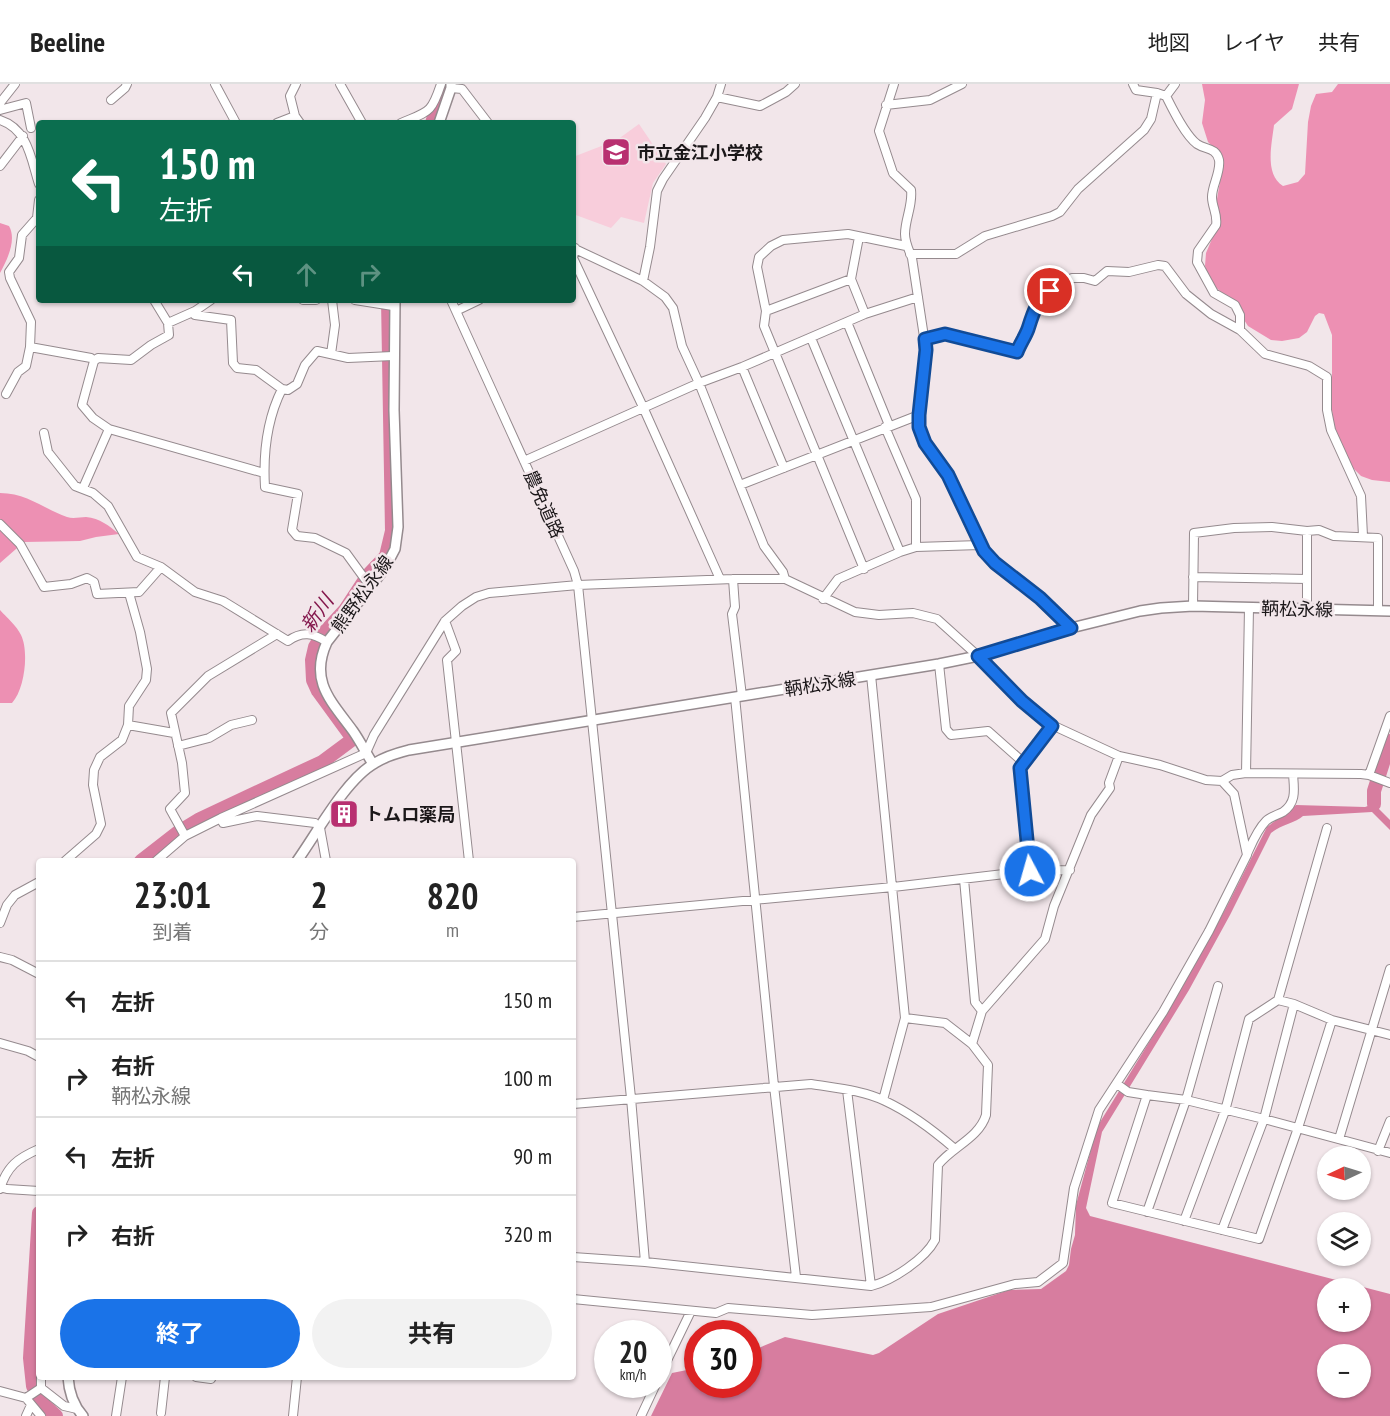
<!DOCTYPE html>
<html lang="ja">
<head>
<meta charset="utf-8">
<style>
  :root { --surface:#fff; --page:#f2f2f2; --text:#222; --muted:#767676; --line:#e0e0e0; --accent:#1a73e8 }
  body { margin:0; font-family:"PT Sans Narrow","Noto Sans JP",sans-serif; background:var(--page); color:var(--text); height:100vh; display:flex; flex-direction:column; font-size:22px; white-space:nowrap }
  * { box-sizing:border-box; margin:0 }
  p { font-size:20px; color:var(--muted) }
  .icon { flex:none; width:33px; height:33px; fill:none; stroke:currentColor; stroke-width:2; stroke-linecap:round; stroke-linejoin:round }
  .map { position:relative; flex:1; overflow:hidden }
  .drawer { position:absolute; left:36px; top:774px; width:540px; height:522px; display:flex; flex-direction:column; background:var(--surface); border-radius:6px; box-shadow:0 2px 4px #0004 }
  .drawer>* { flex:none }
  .hud { position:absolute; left:36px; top:36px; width:540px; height:183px; border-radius:6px; box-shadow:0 2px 4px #0004; background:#0b6e4f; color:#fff; overflow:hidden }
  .needle { width:39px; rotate:266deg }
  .fabs { position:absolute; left:1317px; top:1062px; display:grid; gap:12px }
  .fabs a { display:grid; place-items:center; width:54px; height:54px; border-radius:50%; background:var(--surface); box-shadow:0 2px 4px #0004; font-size:30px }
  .speed { position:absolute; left:594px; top:1236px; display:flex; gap:12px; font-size:30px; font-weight:700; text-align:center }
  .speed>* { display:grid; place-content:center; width:78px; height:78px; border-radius:50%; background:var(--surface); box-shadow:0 2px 4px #0004; line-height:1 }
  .speed small { font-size:15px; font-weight:400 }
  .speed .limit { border:9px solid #d22; background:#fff; color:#111 }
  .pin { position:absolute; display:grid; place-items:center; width:51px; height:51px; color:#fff; margin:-26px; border:3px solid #fff; border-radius:50%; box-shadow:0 2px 6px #0007 }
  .me { position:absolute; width:66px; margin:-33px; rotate:354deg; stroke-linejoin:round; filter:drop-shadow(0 0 4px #0008) }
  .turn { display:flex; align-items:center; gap:21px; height:126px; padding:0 24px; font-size:27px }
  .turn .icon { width:78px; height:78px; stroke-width:2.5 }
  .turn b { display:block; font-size:42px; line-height:51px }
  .lanes { display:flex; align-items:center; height:57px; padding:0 24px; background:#0003; justify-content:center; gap:30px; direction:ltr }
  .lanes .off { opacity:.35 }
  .eta { display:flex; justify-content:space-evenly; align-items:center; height:102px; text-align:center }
  .eta b { font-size:36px; font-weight:700; line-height:42px }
  .cta { display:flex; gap:12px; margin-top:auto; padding:12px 24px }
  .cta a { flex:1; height:69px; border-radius:36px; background:var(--accent); color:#fff; font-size:24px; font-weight:700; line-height:69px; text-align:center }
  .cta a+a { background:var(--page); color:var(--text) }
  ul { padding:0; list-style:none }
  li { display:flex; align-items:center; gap:18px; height:78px; padding:0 24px; border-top:2px solid var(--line) }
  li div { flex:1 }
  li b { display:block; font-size:22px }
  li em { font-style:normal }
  header { display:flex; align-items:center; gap:36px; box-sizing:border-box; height:84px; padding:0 30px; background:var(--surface); border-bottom:2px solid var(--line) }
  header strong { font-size:28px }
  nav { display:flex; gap:33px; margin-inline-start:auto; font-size:21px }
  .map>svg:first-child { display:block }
  .green { fill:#f8cddb }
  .forest { fill:#ed90b3 }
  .water { fill:#d77d9f; fill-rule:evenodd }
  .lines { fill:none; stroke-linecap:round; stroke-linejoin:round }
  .river { stroke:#d77d9f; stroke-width:14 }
  .minor-casing { stroke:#958a8e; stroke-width:10 }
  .major-casing { stroke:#958a8e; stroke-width:12 }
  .minor { stroke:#fff; stroke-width:8 }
  .major { stroke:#fff; stroke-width:9 }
  .route-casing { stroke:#114b97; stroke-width:15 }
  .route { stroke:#1a73e8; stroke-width:10 }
  .labels { text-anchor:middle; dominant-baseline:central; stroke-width:5; stroke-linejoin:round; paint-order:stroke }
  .poi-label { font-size:18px; font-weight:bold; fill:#1b1719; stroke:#f2e6ea; text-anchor:start }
  .street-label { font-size:18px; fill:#1b1719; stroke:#f2e6ea }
  .water-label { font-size:20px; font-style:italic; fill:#84184d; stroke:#f2e6ea }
</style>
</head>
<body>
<header>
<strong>Beeline</strong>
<nav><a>地図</a><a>レイヤ</a><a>共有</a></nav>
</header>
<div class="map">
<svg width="1390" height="1332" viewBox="0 0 1390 1332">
  <rect width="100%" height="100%" fill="#f2e6ea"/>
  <path class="green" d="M639 40 666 80 653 99 644 139 621 133 611 144 573 130V73L617 56Z"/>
  <path class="forest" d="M1202 0H1299L1292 25 1274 41C1272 59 1264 90 1283 102L1298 98 1305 90 1308 38 1311 22 1316 10 1332 8 1338 0H1390V398L1372 396 1361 392 1353 384 1334 348 1332 326V251L1324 230 1319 229 1315 232 1307 248 1299 254 1282 257 1271 256 1248 242 1233 219 1211 199 1205 182 1206 169 1217 143V115L1222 86 1215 65 1208 58 1202 39 1205 16Z
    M0 139 9 142C17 156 7 176 0 189Z
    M0 409C27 409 44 425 67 433 73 435 80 433 86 433 100 434 109 442 119 450L96 453 80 457 24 458 0 479Z
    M0 526C6 533 17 542 21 551 29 567 25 605 12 619H0Z"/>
  <path class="water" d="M1374 720 1390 736V746L1372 728 1303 732C1296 739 1282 740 1271 749L1230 831 1189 906 1102 1048 1086 1124 1090 1132 1390 1210V1332H651L672 1289 697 1284 698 1300H748L749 1268 785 1253 873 1271 879 1269 938 1230 1009 1206 1041 1205 1066 1187 1069 1181 1071 1165 1075 1151 1076 1121 1097 1043 1167 929 1225 826 1267 743 1296 721 1365 723ZM1328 1204H1360V1238H1328ZM1328 1270H1360V1304H1328Z"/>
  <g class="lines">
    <path class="river" d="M432 39 444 0
      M1374 720V707L1390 657
      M141 777 177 749 200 735 322 678 353 655 318 607 313 596 312 576 315 563 323 550 345 526 368 491 386 472 392 447 388 216
      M39 1129 30 1274 33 1302 43 1320 56 1332"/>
    <g class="minor-casing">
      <path id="minor" d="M215 0 236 39
        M296 0 290 12 295 32 300 39
        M340 0 362 39
        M894 0 879 47 893 89 911 106C913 121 905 135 905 150 905 159 909 166 912 174L926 266 919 331V343L925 359 948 391 984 467 995 479 1040 514 1071 544
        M1133 0 1136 6 1157 9 1166 12C1173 26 1185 51 1197 60 1206 66 1216 63 1219 76 1221 88 1212 101 1212 113 1212 123 1218 131 1216 141L1198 167 1197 178 1214 209 1235 221 1240 231V246
        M451 4 462 5 488 39
        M1166 12 1175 0
        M717 13 760 22 786 8 795 0
        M111 16 125 4 127 0
        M0 19 15 0
        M886 21 930 16 962 0
        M0 26 26 19 31 44
        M0 36C28 45 31 75 39 100
        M277 39 295 32
        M401 39C429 27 431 30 441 0
        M0 82 23 52
        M39 116 37 134 22 151 19 174 9 188 10 194 31 238 30 263 91 274 94 277 82 321 93 334 109 345 264 389
        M859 153 851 195 865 230
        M573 164 643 197 665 213 673 224 682 262 699 299 764 462 783 488 785 495
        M575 164 573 174 643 323 720 495
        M910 170H956L985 152 1052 132 1060 128 1078 105 1144 46 1151 35 1157 9
        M643 197 650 163 657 107 663 95 705 34 717 13 721 0
        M154 216 168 239
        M303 216H316
        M355 216 393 222
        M451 216 574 487 578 501 631 1014 645 1178
        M195 227V231L231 236 233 279 237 284 256 286 282 305C267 335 263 369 265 403L298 410 292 446 297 452 315 454 346 469 370 502
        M456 227 479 216
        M766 227 851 195
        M847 238 889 341
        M811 254 900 468
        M925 255 945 250 1017 268 1027 247 1032 230 1040 215 1072 194H1084L1095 197 1107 187 1129 188 1158 181 1165 182 1186 210 1211 230 1240 246 1265 270 1309 282 1327 293V326L1331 346 1361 412 1363 452
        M331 270 335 241 332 216
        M94 277 98 274 131 276 151 261 169 251 168 239 195 227 211 216
        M742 283 784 384
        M282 305 288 306 297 300 305 281 317 267 348 274 393 272
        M6 310 18 288 26 282 30 263
        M885 343 916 415V463
        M44 349 48 368 75 402 93 409 108 422 137 473 161 483 195 508 223 517 288 557C302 547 313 549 327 558
        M524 377 699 299 742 283 865 230 918 213
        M740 401 919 331
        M83 404 109 345
        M0 440 20 460 44 503 71 500 87 494 94 498 97 510 139 508 161 483
        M864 485 764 242 766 227 757 183 759 173 771 162 783 156 848 150 906 162
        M1193 493 1307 495
        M733 495 735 523 732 530 742 612
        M823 515 838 495 900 468 916 463 980 461
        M1193 522 1194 449 1234 444 1272 443 1307 447 1319 446 1334 452 1378 454V527
        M1307 525V447
        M445 537 456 567 447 576 469 777
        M939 580 946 645 951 651 988 647 1023 678
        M871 591 905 934 883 1016
        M735 613 774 1002 796 1193
        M128 641 174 649
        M178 662 209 654 231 641 252 636
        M1246 689 1249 524
        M1369 691 1390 632
        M221 734 223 739 257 732 315 739 320 744 326 777
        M185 752 170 725 185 709 182 679 171 629 208 592 277 550
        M1247 770C1252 759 1257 746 1266 737 1270 733 1277 731 1283 728 1297 718 1294 705 1293 690
        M65 777 96 750 101 740 93 701 94 686 100 673 122 656 128 641 129 622 146 596 147 585 140 548 129 509
        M156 777 185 752 221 734 366 669 374 651 445 537 462 522 476 513 489 509 578 501 733 495H785L855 528 879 531 913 529 937 535 978 572 1022 617 1052 641 1119 672 1160 681 1206 696 1222 697 1232 691 1246 689 1361 690 1369 691 1390 699
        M1030 787 1020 684 1052 641
        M964 795 975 918 982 927
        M573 833 893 803 1030 787 1070 786
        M0 839 7 821 15 811 39 798
        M0 873 12 876 39 890
        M1278 916 1294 920 1332 936 1390 951
        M0 959 28 967 39 973
        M972 960 982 927 1045 855 1054 822 1091 731 1110 704 1109 699 1119 672
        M1117 1000 1128 1008 1147 1011 1112 1119 1259 1155 1298 1044 1332 936
        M847 1006 871 1202
        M1147 1011 1186 1016 1264 1035 1390 1069
        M573 1020 811 1000C835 1004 862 1006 885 1017 911 1029 933 1046 955 1065
        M1339 1055 1390 885
        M1378 1067 1390 1037
        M0 1103 7 1105 39 1107
        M0 1105C7 1082 18 1074 39 1065
        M1147 1128 1186 1016 1218 902
        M1184 1137 1225 1027 1249 935 1278 916 1327 744
        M1222 1146 1264 1035 1294 920
        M573 1173 645 1178 871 1202C892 1197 925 1175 935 1156L938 1081C952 1063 979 1054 986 1031L988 981 972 960 945 939 905 934
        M573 1215 716 1229 728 1224 812 1231 931 1223 1015 1200 1038 1198 1063 1179 1074 1104 1099 1026 1163 928 1209 847 1247 771 1234 710 1222 697
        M41 1293V1304L64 1322 77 1325
        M196 1293 211 1295 212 1293
        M658 1295 691 1227
        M0 1307 26 1314 41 1332
        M26 1314 41 1304
        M161 1329 165 1293
        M26 1332 31 1321
        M116 1332 122 1293
        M293 1332 297 1293
        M641 1332 656 1300"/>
    </g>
    <g class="major-casing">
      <path id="major" d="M439 39 451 4V0
        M373 680C366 669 360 657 353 647 331 617 309 597 327 558L385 484 395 465 398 443 394 326 395 216
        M297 777C317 749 346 695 375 679 386 672 397 669 409 666L939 580 978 572 1071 544 1140 527 1161 524 1193 522 1390 527
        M68 1293C69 1308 73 1321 83 1332"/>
    </g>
    <use href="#minor" class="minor"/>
    <use href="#major" class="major"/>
  </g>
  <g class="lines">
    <g class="route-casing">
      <path id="route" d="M1030 787 1020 684 1052 642 1022 617 978 572 1071 544 1040 514 995 479 984 467 948 391 925 359 919 343V331L926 266 925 255 945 250 1017 268C1020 260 1025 253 1028 245 1033 229 1036 218 1050 207"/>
    </g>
    <use href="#route" class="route"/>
  </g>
  <defs>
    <g id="school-square" transform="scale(1.5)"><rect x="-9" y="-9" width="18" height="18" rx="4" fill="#b83070" stroke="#f2e6ea"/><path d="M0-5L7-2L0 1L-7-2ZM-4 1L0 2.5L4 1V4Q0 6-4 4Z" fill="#fff"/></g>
    <g id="building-square" transform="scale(1.5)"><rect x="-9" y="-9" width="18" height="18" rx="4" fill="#b83070" stroke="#f2e6ea"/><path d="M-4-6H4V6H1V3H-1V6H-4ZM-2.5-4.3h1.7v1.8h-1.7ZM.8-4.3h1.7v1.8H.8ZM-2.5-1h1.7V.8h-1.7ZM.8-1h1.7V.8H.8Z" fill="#fff"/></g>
  </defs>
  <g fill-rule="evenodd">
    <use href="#school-square" x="616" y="68"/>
    <use href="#building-square" x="344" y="730"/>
  </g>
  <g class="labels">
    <g class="poi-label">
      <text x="637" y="68">市立金江小学校</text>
      <text x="365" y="730">トムロ薬局</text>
    </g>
    <g class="street-label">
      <text transform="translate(544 420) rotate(66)">農免道路</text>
      <text transform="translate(362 510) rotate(-54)">熊野松永線</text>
      <text transform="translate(1297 525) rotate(1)">鞆松永線</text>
      <text transform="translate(820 600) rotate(-9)">鞆松永線</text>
    </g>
    <g class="water-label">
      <text transform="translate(317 529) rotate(-55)">新川</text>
    </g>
  </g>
</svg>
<div class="fabs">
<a><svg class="needle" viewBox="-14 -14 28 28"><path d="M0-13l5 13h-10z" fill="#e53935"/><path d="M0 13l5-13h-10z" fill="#767676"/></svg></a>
<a><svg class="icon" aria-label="layers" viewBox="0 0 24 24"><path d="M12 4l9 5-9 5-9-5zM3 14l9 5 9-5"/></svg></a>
<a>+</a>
<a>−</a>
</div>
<div class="speed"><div>20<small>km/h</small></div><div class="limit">30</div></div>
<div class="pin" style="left:1050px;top:207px;background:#d93025"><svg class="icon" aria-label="arrive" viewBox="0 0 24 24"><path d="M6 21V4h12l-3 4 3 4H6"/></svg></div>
<svg class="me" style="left:1030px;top:787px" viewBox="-20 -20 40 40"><circle r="17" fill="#1a73e8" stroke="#fff" stroke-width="3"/><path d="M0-11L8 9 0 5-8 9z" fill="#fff"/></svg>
<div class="hud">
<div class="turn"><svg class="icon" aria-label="left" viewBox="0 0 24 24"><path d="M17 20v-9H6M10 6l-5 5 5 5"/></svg><div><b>150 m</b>左折</div></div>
<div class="lanes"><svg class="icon" aria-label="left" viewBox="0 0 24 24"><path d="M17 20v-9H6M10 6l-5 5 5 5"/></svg><svg class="icon off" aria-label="ahead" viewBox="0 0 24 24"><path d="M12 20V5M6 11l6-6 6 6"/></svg><svg class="icon off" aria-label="right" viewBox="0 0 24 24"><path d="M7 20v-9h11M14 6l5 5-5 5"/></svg></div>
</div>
<section class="drawer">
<div class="eta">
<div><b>23:01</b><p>到着</p></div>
<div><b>2</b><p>分</p></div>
<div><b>820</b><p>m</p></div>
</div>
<ul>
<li><svg class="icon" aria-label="left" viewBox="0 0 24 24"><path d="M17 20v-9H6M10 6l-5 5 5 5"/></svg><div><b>左折</b></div><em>150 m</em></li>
<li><svg class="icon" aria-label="right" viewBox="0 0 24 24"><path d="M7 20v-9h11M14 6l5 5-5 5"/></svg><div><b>右折</b><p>鞆松永線</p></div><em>100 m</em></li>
<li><svg class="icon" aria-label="left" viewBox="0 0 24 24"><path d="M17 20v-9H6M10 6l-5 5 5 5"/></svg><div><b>左折</b></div><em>90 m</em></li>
<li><svg class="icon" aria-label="right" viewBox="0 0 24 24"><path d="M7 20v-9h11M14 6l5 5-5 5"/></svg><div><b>右折</b></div><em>320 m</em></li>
</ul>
<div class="cta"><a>終了</a><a>共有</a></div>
</section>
</div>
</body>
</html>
